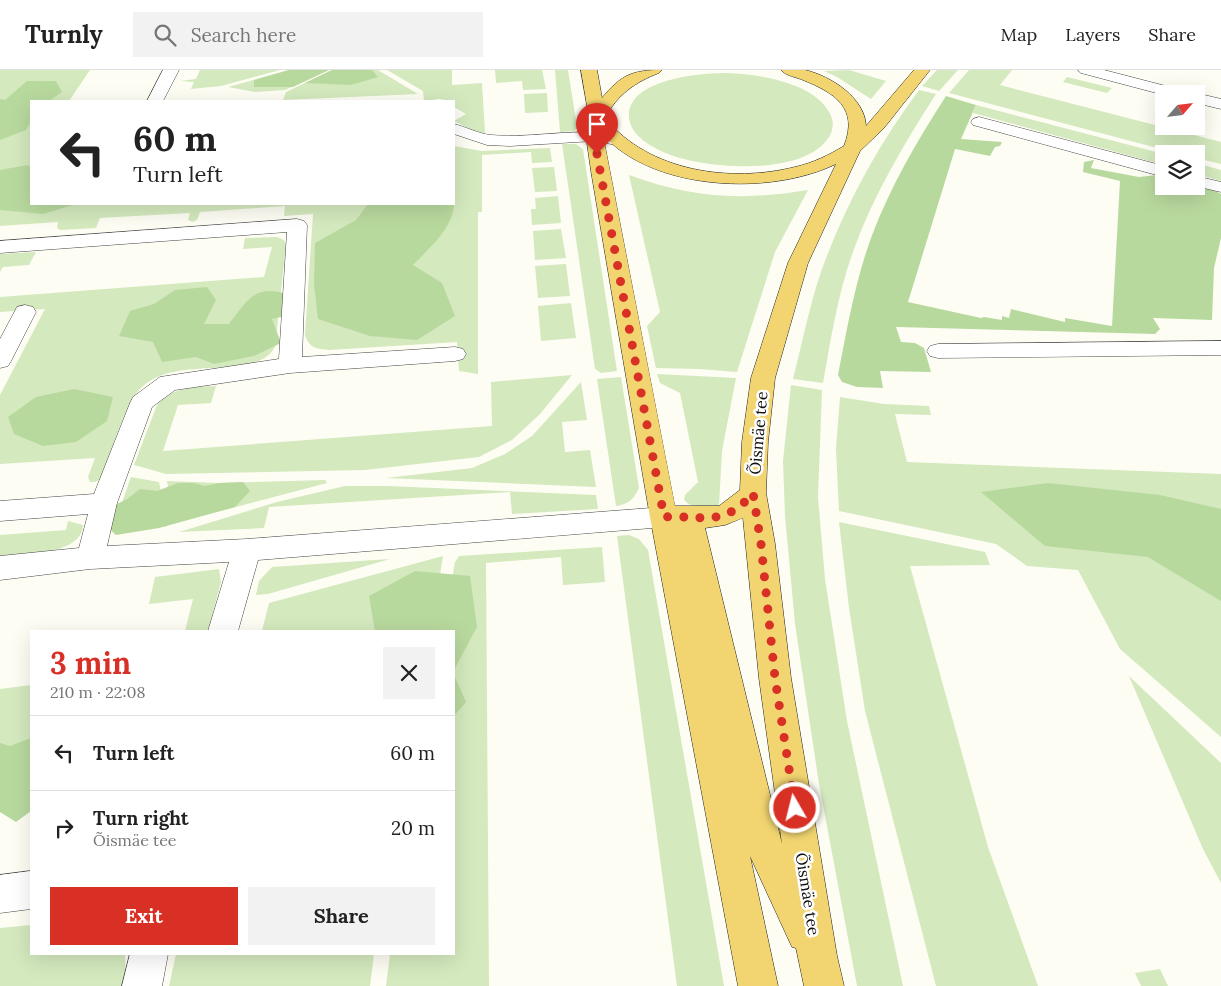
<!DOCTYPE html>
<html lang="en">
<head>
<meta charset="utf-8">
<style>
  :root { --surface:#fff; --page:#f2f2f2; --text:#222; --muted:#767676; --line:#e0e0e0; --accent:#d93025 }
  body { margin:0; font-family:Lora,serif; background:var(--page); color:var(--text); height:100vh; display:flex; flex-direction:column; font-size:19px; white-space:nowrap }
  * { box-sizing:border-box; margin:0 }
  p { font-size:16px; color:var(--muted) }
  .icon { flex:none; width:28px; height:28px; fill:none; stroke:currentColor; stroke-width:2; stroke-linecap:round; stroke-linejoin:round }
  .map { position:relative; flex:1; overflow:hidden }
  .panel { position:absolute; left:30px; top:560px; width:425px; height:325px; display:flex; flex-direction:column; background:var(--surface); border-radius:0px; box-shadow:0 5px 20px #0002 }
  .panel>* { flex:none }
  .hud { position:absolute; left:30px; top:30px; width:425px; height:105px; border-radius:0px; box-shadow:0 5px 20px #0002; background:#fff; color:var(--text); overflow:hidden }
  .needle { width:32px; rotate:62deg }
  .controls { position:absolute; left:1155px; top:15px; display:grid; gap:10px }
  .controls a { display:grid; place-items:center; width:50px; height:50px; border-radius:0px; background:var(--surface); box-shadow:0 5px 20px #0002; font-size:25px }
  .pin { position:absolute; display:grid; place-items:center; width:42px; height:42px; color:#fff; margin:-51px -21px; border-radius:50% 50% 50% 0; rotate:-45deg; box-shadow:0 0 5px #0007 }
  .pin .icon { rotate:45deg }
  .me { position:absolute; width:55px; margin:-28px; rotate:352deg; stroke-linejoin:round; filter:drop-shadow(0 0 4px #0008) }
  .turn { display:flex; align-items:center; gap:18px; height:105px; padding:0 20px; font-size:22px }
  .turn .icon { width:65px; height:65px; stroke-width:2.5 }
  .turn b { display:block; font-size:35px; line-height:42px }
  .round { display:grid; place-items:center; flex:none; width:52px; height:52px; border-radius:0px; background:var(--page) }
  .head { display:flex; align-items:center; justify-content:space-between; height:85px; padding:0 20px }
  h1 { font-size:30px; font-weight:800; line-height:38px; color:var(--accent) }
  .button { display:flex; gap:10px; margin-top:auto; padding:10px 20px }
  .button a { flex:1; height:58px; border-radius:0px; background:var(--accent); color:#fff; font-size:20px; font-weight:800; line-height:58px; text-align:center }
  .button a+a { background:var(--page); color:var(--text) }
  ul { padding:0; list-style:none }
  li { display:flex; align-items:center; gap:15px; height:75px; padding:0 20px; border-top:1px solid var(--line) }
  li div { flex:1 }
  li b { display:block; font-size:19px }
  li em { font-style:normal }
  header { display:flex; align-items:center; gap:30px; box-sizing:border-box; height:70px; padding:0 25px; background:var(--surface); border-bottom:1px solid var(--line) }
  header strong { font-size:24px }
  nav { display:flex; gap:28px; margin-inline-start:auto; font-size:18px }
  .search { width:350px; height:45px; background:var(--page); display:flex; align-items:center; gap:12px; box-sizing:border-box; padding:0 18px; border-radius:0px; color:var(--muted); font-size:19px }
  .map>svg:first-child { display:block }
  .green { fill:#d4e9be }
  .forest { fill:#b8d99e }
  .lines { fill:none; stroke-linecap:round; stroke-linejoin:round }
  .minor-casing { stroke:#434343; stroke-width:1 }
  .major-casing { stroke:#212121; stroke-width:1 }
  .minor { fill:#fff; fill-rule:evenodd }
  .major { fill:#f2d570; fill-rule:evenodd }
  .route { stroke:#d93025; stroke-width:9; stroke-dasharray:0 16.2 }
  .labels { text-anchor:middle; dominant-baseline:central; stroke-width:5; stroke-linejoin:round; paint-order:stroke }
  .street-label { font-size:16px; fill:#101010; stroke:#fff }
</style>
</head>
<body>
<header>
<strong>Turnly</strong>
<div class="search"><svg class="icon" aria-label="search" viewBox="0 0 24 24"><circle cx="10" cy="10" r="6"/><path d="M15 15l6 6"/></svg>Search here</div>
<nav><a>Map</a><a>Layers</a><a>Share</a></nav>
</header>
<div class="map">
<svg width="1221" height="916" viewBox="0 0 1221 916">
  <rect width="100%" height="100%" fill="#fefdf4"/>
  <path class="green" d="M0 0H90L69 31H31V134H454V76L482 81 550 78 552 92 532 93 531 82 482 85V142H478V304L459 301 457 272 329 280C317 279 309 278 305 265L313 144 284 146 285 136 200 142 197 150 193 152 188 150 190 143 100 148 96 158 60 160 57 158 58 152 0 156Z
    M200 0H280L221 16 191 19 194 12 180 11 196 9Z
    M289 0H329L285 20 255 22 228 17Z
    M332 0H378L418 24 283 30 286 22Z
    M387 0H452V15L482 13 485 63 474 61 454 51 466 44 454 37V31L439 29 424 31 423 21Z
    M495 0H542L546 19 523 20 522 11 496 13Z
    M555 0H568L577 57 574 61 560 62Z
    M849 0 886 11 871 29 837 7 824 1Z
    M937 0H958L939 21 922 16Z
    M969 0H1012L1000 15 1221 72V94L1196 88V84H1180L949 23Z
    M727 3C757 4 813 12 829 42 834 50 834 59 829 67 804 107 706 99 668 84 653 78 630 66 629 47 627 9 700 3 727 3Z
    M1067 7 1112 18 1107 23 1063 12Z
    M919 20 936 24C904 74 874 124 854 179 838 222 831 269 823 313L793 309C802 274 809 237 821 202 844 137 878 75 919 20Z
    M547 23 548 42 525 43 524 24Z
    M976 35 1164 84V95L973 43Z
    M562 74H576L583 79 617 301 601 303 595 299Z
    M1196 93 1221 100V111L1196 104Z
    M554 97 557 121 535 122 532 98Z
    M629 105C691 128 742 131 808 120L775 182 737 302 699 299 656 298 647 256 660 242Z
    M558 126 561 153 532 155 531 139H536L535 128Z
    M561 159 566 188 535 190 533 161Z
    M277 167 284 170 286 175 275 277C255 313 175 283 141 318 124 335 111 384 101 409L95 412H90L88 407 95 388 0 394V325L45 239 0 242V227L264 207 272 177 243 179 245 168Z
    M36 182 29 195 3 197 0 202V184Z
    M566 194 570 226 538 228 535 196Z
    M571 233 576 268 541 271 538 236Z
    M657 304 736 308 722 381 719 436C707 436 690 440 684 429L685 425 698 412 680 323 660 313Z
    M572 305 540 344 512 370 479 387 365 400 166 404 134 395 157 335C172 317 194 317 216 316L211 333 178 335 163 381 492 356 491 312Z
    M621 307 639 418C633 430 629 434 616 436L597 309Z
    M581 312 587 350 562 352 565 382 590 380 596 417 386 408 472 398 505 384 532 366Z
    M791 315 822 320 818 427 825 509 847 651 903 916H857L819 714 795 554 785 446 783 391Z
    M840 327 884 334 929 336 931 345 895 344 907 392 1221 404V667L1120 579 1078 500 1027 496 996 474 839 441 836 379Z
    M131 407 159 412 168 456 135 461H112Z
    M325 410 327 413 175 453 167 411 219 413Z
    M345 416H388L596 425 598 439 512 444 510 422 269 437 264 458 179 462 277 432Z
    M68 451 83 455C82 485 22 485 0 486V465L66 460Z
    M839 452 985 482 990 495 910 496 988 777 1038 916H936L865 641 849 538Z
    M629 465 639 469 648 480 724 916H677L617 466Z
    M602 477 605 512 563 515 561 487 486 493 489 916H386L390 884H454V561H443L455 492 459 486Z
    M443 486 431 561H262L269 533Z
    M390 489 268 524 256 525 259 511 272 497Z
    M219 499 221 512 208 561H185L193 529 149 534 155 507Z
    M1129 606 1221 693V813L1203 779Z
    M31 615V718L0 739V619Z
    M31 855V884H125L126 916H0V858Z
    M176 884H374L370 916H169Z
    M1160 899 1168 916H1141L1135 903Z"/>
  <path class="forest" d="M289 0H329L293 17H254V10Z
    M332 0H372L378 7 351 15 305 13Z
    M27 11H56L62 22 49 31H31V51L26 60 0 70V29L5 30Z
    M946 26 976 35 961 69 1002 72 1000 76 995 77 990 86 955 79 908 232 981 248 984 247 1002 250V246L1009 248 1011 239 1065 252V248L1112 256 1120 111 1083 102 1084 92 1094 90 1091 98 1139 107 1157 105 1164 106V116C1183 116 1205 113 1221 124V168L1214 198 1212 250 1153 248 1160 259 1155 264 896 257 901 272 915 273 924 278 931 302 880 301 883 318 857 317 842 312 838 305C847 259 855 212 871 168 890 117 917 71 946 26Z
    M28 95 31 98V134H76L43 144 0 140V100Z
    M454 131C455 157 429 178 413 195L442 213 455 246 417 270 370 266 318 249 314 214 315 173 356 150 368 134H454Z
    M207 217 216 230 204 254H229C248 229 255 213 290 225L285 246 272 249 281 273 254 286 214 294 196 287 162 292 153 272 119 266 130 241 154 234 175 220Z
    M74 319 113 327 107 351 76 372 43 376 14 364 8 347 36 327Z
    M243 412 250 421 235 437 159 458 116 465 106 456 111 437 127 429 140 419 157 421 178 413H194L205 416 219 413Z
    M1048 413 1160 425 1221 439V531L1148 487 1045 476 981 422Z
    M415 501 470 506 477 557 454 600V561H375L369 526Z
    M454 605 466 632 454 646Z
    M31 668V741L16 752 0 742V673L10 676Z"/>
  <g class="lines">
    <g class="minor-casing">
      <path id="minor" d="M163 0H179L163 31H147Z
        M1078 0H1104L1185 21 1187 24 1164 25 1081 3Z
        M1196 23 1221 29V39L1196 33V24H1194Z
        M979 47 1164 96V107L973 55 971 52 973 49Z
        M454 54C466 57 479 64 491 65 535 69 579 56 623 66L625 70 623 74 617 75 594 71 510 76 487 75 454 64Z
        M1196 106 1221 112V122L1195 116Z
        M297 149 304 151 307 155 302 287 455 277 463 279 466 284 463 289 455 291 290 303 175 320 152 337 117 433 107 476 247 469 664 437 674 440 678 447 674 454 664 457 258 490 238 561H208L229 492 90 499 0 510V486L79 478 88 444 0 451V431L94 424 130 333 133 327 160 307 279 289 287 162 0 183V171Z
        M25 235 33 237 36 242 11 291 8 296 0 298V269L17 237Z
        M1221 271V285L938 288 930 286 927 281 930 276 938 274Z
        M31 801V839L0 843V805Z
        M130 884H168L162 916H122Z"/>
    </g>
    <g class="major-casing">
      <path id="major" d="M581 0H597L602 28C621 5 632 0 662 0L659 3C635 12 617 25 605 48 649 102 731 113 795 97 813 93 829 85 844 76 859 38 835 23 803 10 796 7 786 6 781 0 789 0 798 0 805 0 831 6 865 28 866 56L914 0H930L884 58 860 81 808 193 775 308 768 372 766 423 775 474 791 608 837 886 844 916H804L796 878 792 877 750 786 778 916H738L650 447 591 101 586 66 589 48ZM603 65C654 121 770 126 836 94L788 193 751 308 742 372 740 420 719 436H675ZM743 448 759 608 782 774 705 458 725 455Z"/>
    </g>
    <use href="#minor" class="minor"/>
    <use href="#major" class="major"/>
  </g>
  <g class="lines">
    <path class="route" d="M597 84 664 447C703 445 724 458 753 423L761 474 775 608 795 738"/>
  </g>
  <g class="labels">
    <g class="street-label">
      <text transform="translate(758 363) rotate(-85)">Õismäe tee</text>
      <text transform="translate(808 824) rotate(81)">Õismäe tee</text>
    </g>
  </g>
</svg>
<div class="controls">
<a><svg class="needle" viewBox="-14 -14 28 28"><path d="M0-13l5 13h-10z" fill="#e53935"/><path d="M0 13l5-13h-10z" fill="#767676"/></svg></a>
<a><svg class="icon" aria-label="layers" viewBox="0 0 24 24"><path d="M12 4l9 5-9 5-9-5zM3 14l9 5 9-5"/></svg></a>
</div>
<div class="pin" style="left:597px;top:84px;background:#d93025"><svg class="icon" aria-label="arrive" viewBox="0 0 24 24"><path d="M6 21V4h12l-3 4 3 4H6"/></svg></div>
<svg class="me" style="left:795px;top:738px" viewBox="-20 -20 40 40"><circle r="17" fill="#d93025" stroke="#fff" stroke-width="3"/><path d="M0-11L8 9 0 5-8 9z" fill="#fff"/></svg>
<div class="hud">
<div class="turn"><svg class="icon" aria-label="left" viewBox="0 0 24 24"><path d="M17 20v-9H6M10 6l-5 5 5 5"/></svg><div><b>60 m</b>Turn left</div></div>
</div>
<section class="panel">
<div class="head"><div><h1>3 min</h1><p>210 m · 22:08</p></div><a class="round"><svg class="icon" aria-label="close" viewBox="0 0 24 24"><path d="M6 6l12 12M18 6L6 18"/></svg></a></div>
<ul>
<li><svg class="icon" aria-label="left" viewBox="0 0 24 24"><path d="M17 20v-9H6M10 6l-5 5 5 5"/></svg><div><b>Turn left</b></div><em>60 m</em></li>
<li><svg class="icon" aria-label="right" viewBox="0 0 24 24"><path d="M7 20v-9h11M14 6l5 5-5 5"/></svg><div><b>Turn right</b><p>Õismäe tee</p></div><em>20 m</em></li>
</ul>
<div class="button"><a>Exit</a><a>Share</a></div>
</section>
</div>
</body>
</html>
